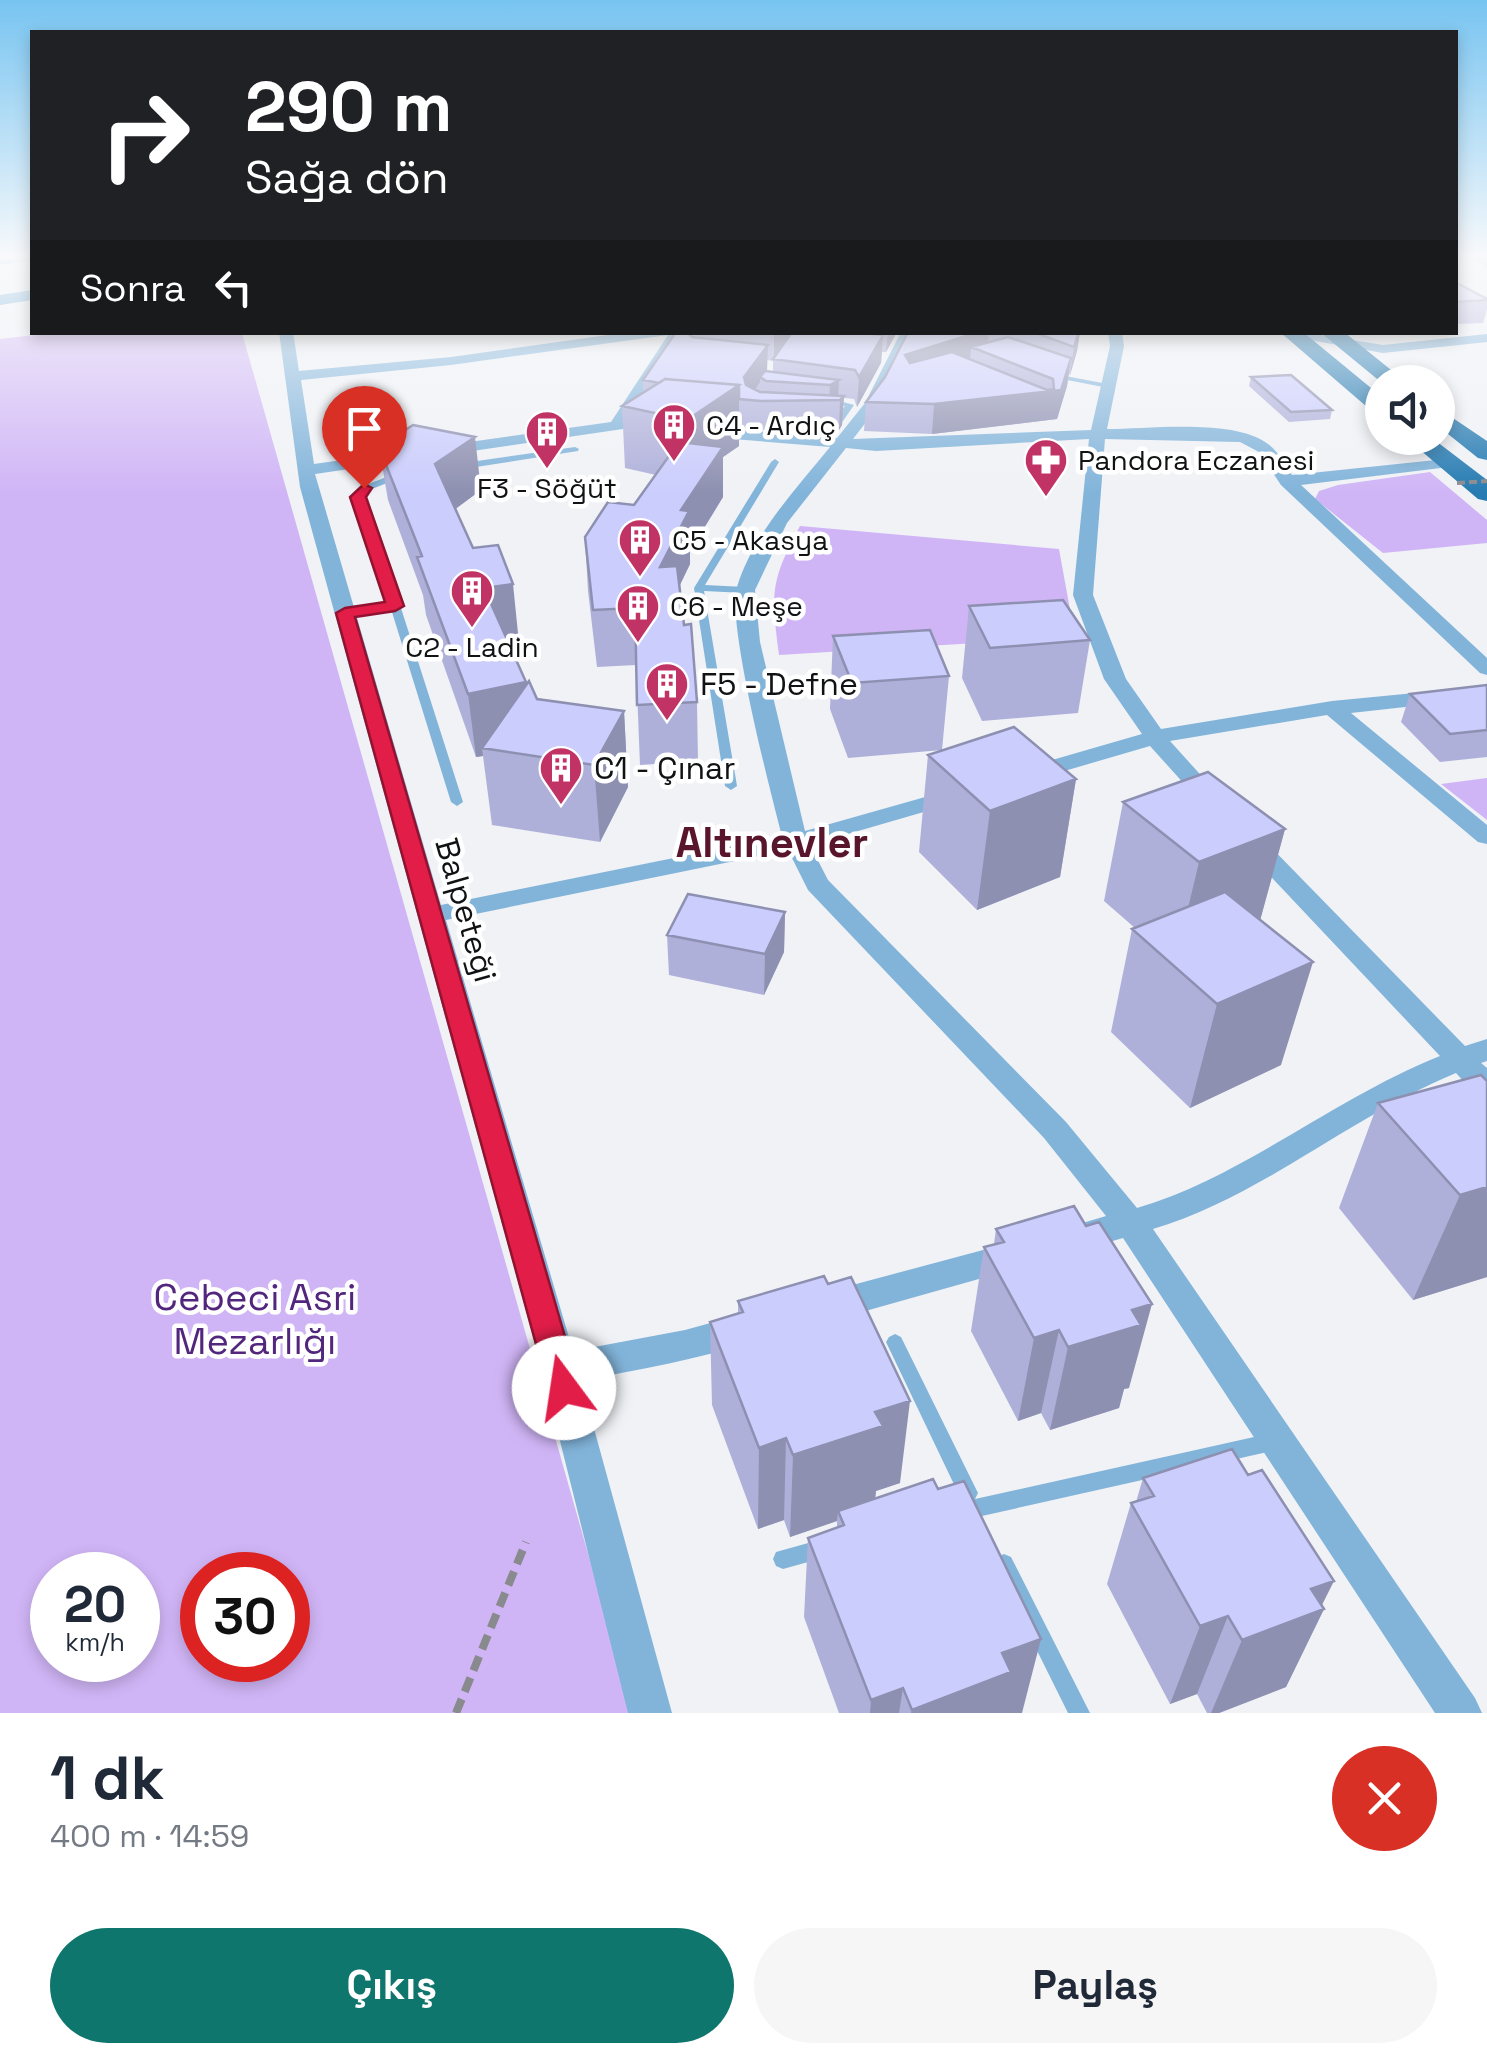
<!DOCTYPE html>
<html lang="tr">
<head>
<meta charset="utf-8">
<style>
  :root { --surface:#fff; --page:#f6f6f7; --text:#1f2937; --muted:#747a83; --accent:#0f766e }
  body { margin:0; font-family:"Space Grotesk",sans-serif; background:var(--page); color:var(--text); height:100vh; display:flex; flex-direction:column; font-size:38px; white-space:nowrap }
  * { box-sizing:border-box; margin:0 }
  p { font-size:32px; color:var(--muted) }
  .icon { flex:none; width:55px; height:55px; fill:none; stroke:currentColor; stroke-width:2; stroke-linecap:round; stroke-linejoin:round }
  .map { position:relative; height:1713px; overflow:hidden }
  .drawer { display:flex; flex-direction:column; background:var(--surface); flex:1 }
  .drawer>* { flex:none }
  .hud { position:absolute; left:30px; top:30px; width:1428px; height:305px; border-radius:0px; box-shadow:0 5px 15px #0003; background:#202124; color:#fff; overflow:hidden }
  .tools { position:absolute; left:1365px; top:365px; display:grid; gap:20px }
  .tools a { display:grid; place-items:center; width:90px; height:90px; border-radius:50%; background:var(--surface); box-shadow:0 5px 15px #0003; font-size:50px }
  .speed { position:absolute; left:30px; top:1552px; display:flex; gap:20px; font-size:50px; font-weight:700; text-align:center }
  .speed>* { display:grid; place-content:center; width:130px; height:130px; border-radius:50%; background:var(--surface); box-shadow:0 5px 15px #0003; line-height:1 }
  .speed small { font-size:25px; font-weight:400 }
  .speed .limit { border:15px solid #d22; background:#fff; color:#111 }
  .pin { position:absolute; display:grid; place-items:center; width:85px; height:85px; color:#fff; margin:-102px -42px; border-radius:50% 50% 50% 0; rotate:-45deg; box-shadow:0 0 10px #0007 }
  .pin .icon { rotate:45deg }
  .me { position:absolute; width:110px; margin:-55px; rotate:346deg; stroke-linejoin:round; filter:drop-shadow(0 0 8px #0008) }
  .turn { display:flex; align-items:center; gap:35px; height:210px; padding:0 50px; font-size:45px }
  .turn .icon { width:130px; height:130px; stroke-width:2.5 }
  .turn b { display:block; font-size:70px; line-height:85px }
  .then { display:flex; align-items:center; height:95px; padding:0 50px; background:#0003; gap:20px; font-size:38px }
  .round { display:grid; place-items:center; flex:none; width:105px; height:105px; border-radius:52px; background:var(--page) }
  .overview { display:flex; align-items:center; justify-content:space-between; height:170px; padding:0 50px }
  h1 { font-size:60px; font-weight:700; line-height:75px }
  .button { display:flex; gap:20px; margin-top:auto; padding:20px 50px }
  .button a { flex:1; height:115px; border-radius:60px; background:var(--accent); color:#fff; font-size:40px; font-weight:700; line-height:115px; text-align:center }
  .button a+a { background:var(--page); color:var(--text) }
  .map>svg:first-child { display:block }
  .green { fill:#d0b5f6; fill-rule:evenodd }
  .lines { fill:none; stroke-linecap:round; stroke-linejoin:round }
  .path { stroke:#888a8d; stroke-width:8; stroke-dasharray:15 8; stroke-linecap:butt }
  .lane { fill:#82b4da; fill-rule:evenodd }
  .street { fill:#82b4da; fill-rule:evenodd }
  .secondary { fill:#4394cc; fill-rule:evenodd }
  .primary { fill:#267bb2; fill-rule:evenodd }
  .path-bridge { stroke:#888a8d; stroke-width:4; stroke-dasharray:8 4; stroke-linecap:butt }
  .wall { fill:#afb0da; fill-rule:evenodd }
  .shaded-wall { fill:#8e90b1 }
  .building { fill:#cbcdfd; stroke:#8e90b1; stroke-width:2.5 }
  .route { fill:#e11d48; stroke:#92132f; stroke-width:2.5 }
  .labels { text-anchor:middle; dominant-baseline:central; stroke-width:9; stroke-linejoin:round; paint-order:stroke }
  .far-poi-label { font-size:28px; fill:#111213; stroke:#fff; text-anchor:start }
  .poi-label { font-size:32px; fill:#111213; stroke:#fff; text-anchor:start }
  .street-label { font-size:32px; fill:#111213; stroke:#fff }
  .near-park-label { font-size:38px; fill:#51267c; stroke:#fff }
  .district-label { font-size:42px; font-weight:bold; fill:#59152c; stroke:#fff }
</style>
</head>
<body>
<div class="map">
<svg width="1487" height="1713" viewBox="0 0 1487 1713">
  <rect width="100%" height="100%" fill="#f0f2f6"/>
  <path class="green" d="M60 332 242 333 606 1617 629 1713H0V339ZM52 1575H138V1660H52ZM202 1575H288V1660H202Z
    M1430 472 1487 520V543L1383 553 1315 499 1319 491 1338 485Z
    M800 526 1059 549 1075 637 779 655C771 593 770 582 800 526Z
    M1487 778V820L1441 784Z"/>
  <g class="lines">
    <path class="path" d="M456 1713 526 1542"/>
    <path class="lane" d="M1049 373 1108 384 1112 386 1108 388 1052 377 1048 375Z
      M825 397 854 405 843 421 827 423V419L837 417 845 406 825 401Z
      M575 447 579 449 578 451 463 469 459 466 463 463Z
      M775 459 779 462 705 585 745 587 750 590 745 593 704 591 737 786 731 790 725 786 694 588 771 462Z
      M399 472 402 473V477L367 491 362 497 400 605 463 802 457 806 451 802 391 609 345 616 340 613 345 610 389 603 354 497 361 487Z
      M895 1334 901 1337 975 1487 978 1493 975 1499 1272 1433 1279 1436 1281 1442 1279 1448 1272 1451 964 1520 957 1518 954 1511 957 1504 966 1501 961 1499 886 1342 889 1337Z
      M819 1540 826 1543 829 1550 826 1557 783 1569 776 1566 773 1559 776 1552Z
      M1004 1554 1011 1557 1090 1713H1068L994 1564 997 1557Z"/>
    <path class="street" d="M279 332H293L299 371 451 357 629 332H685L664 358 623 429 315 474 441 905 782 836C771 794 726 621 737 587 753 534 796 489 830 447L708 437 700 432 708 427 837 438 865 403 901 332H915L880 404 853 439 1091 430 1110 346 1108 332H1122L1124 346 1107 429C1149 429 1235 418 1268 444 1278 451 1285 465 1292 475L1455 458 1457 462 1449 467 1301 485 1487 658V675L1480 673 1281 485 1259 452 1240 442 1105 439 1093 595 1126 679 1161 729 1332 701 1487 686V698L1351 713 1487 825V844L1478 842 1327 715 1170 741 1225 802 1213 809 1205 807 1150 746 1037 779H1021L1017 774 1021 769 1142 734 1104 679 1073 595 1089 439 876 451 846 448 787 523 755 590 760 642 805 831 957 788 969 795 965 800 810 845 828 880 1066 1122 1137 1208C1241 1178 1336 1097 1440 1056L1242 846 1239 841 1242 836H1260L1465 1046 1487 1039V1061L1481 1063 1487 1068V1098L1476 1095 1456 1073C1351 1116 1261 1197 1153 1229L1475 1698 1482 1713H1435L1123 1238 1071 1253 1059 1250 1054 1240 1059 1230 1106 1216 1044 1138 808 890 788 850 446 920 573 1351 685 1330 743 1314 755 1318 760 1329 755 1340C699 1360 640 1369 581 1381L672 1713H628L542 1369 300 487ZM668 335 611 422 314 464 301 380 451 365Z
      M1265 332H1303L1383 345 1487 334V342L1383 353Z
      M1013 1242 1025 1246 1030 1256 1025 1266 830 1321 818 1316 813 1306 818 1296 830 1291Z"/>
    <path class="secondary" d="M32 254V260L0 265V255Z
      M32 290V300L0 305V295Z"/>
    <path class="primary" d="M1280 332H1303L1382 397V415L1374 413Z
      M1320 332H1344L1406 382 1382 383Z
      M1438 408 1487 441V460L1478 458 1438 426Z
      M1406 438H1432L1487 480V501L1478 499Z"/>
    <path class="path-bridge" d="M1457 483 1487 481"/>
  </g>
  <path class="wall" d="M1464 254H1487V268Z
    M1455 282 1487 299V309L1483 323 1455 324Z
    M676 332H897L886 352H882L881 363 857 407 854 399 844 398 842 425 839 430H761L739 428V446L723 457V497L690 551V564L679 587 697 702 698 761 640 765 636 665 597 667 588 591 585 537 634 505 656 475 625 468 622 406 643 392V380ZM767 360 773 361V372L767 371Z
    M908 332H1080L1077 351 1070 375 1069 374 1067 386 1057 419 932 434 864 431 866 402 885 377Z
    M1251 377 1332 410 1330 419 1289 422 1249 386Z
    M379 447 481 490 455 509 519 643 509 645 526 685 537 699 624 711 628 787 600 842 492 825 483 756 476 757 426 615 423 595 388 500Z
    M969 606 1090 640 1078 713 982 721 962 678Z
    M833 636 949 676 942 750 848 758 830 709Z
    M1487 685V757L1440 762 1401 722 1410 694Z
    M928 755 1076 779 1060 877 977 910 919 852Z
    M1123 802 1285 829 1260 920 1281 1065 1190 1108 1111 1032 1132 929 1135 928 1104 901Z
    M785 912 784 952 764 995 669 975 667 935Z
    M1487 1081V1277L1413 1300 1339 1208 1378 1103Z
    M996 1229 1129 1388 1124 1389 1119 1408 1050 1430 1041 1413 1018 1421 971 1331 984 1247 994 1244Z
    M738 1301 900 1483 876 1491 875 1498 1022 1713H839L804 1617 808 1538 837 1528V1521L790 1537 784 1520 758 1529 712 1405 710 1322 738 1313Z
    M1143 1478 1322 1605 1324 1609 1286 1687 1219 1713H1207L1197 1694 1170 1704 1107 1584 1131 1503 1136 1502Z"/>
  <path class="shaded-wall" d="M776 332H795L774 361V334Z
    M888 332H897L886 352Z
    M979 332H989L987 353 971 347 970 362 903 383 905 355Z
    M1079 332H1080L1077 351 1070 375 1074 347Z
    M883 335 881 363 857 407 859 377Z
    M768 345 767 372 760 377V382L748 400 744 377Z
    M1071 358 1067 386 1057 419 932 434 934 404 1061 390Z
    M839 380 838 400 829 401 830 385Z
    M739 385V446L723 457V497L690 551V564L662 622 660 567 681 510 688 483 687 420Z
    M844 396 842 425 839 430 840 400Z
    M475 437 481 490 442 519 435 464Z
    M513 584 519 643 491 648 484 588Z
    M526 682 532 745 482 748 483 756 476 757 468 694Z
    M624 711 628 787 600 842 594 765Z
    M1076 779 1060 877 977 910 990 811Z
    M1285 829 1258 928 1175 963 1199 862Z
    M785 912 784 952 764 995 765 954Z
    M1313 962 1281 1065 1190 1108 1217 1004Z
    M1487 1187V1277L1413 1300 1460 1195Z
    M1152 1304 1129 1388 1124 1389 1119 1408 1050 1430 1068 1347 1132 1310Z
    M1059 1330 1041 1413 1018 1421 1034 1338Z
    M910 1401 900 1483 876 1491 874 1508 838 1511 837 1521 790 1537 793 1455 875 1412Z
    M786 1438 784 1520 758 1529 759 1448Z
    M1334 1581 1319 1611 1324 1609 1286 1687 1219 1713H1211L1242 1640 1311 1589Z
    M1228 1616 1197 1694 1170 1704 1200 1626Z
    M1041 1639 1022 1713H911L912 1710 1002 1653Z
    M903 1688 899 1713H870L871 1700Z"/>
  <path class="building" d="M1455 282 1487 299V300L1455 302Z
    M676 332H687L692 337 768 345 744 377 746 385 760 392 844 396 840 400 761 401 739 399V385L665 379 659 383 643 380Z
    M792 332H854L883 335 859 377 855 370 773 359Z
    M908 332H979L905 355 910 363 952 352 1047 390 1054 389 1053 379 971 347 1008 337 1071 358 1061 390 934 404 866 402 885 377Z
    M1033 332H1079L1074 347Z
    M765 371 839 380 830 385 766 381 760 377Z
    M1291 375 1332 410 1291 412 1251 377Z
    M665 379 739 385 687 420 622 406Z
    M413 425 475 437 435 464 473 548 498 545 513 584 484 588 526 682 468 694 417 557 422 556 379 447Z
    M679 442 723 447 681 510 689 511 660 567 677 566 684 625 691 624 697 702 637 705 635 608 593 610 585 537 608 502 634 505Z
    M1063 600 1090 640 990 648 969 606Z
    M930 630 949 676 852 683 833 636Z
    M529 681 537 699 624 711 594 765 482 748Z
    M1487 685V730L1450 734 1410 694Z
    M1014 727 1076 779 990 811 928 755Z
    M1208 772 1285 829 1199 862 1123 802Z
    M1225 892 1313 962 1217 1004 1132 929Z
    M688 894 785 912 765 954 667 935Z
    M1481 1075 1487 1081V1187L1460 1195 1378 1103Z
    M1074 1206 1086 1226 1099 1222 1152 1304 1132 1310 1141 1325 1068 1347 1059 1330 1034 1338 984 1247 1004 1242 996 1229Z
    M824 1276 828 1284 851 1277 910 1401 875 1412 883 1426 793 1455 786 1438 759 1448 710 1322 743 1312 738 1301Z
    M1232 1449 1248 1475 1262 1470 1334 1581 1311 1589 1324 1609 1242 1640 1228 1616 1200 1626 1131 1503 1154 1496 1143 1478Z
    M933 1479 938 1489 964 1481 1041 1639 1002 1653 1011 1672 912 1710 903 1688 871 1700 808 1538 844 1525 838 1511Z"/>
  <linearGradient id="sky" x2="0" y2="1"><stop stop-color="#77c4f1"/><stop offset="0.52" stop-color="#f8f9fb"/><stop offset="1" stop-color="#f8f9fb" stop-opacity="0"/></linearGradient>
  <rect width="1487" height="493" fill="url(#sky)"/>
  <path class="route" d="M364 484 372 488 366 497 404 606 395 611 355 617 580 1388 576 1399 564 1403 552 1399 548 1388 336 613 345 608 385 602 350 497Z"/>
  <defs>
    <g id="building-pin" transform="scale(2.25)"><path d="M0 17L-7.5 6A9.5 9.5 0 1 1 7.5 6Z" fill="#c03364" stroke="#fff"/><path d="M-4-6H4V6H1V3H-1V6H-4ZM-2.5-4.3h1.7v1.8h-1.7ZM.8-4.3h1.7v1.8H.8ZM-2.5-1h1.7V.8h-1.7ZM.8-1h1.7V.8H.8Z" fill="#fff"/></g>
    <g id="pharmacy-pin" transform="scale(2.25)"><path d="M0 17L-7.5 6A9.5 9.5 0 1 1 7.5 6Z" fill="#c03364" stroke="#fff"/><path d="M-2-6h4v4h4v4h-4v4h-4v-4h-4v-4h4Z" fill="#fff"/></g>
  </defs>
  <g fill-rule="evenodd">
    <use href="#building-pin" x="674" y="425"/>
    <use href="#building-pin" x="547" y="432"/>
    <use href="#pharmacy-pin" x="1046" y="460"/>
    <use href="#building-pin" x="640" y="540"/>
    <use href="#building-pin" x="472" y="591"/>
    <use href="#building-pin" x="638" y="606"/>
    <use href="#building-pin" x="667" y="684"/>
    <use href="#building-pin" x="561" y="768"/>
  </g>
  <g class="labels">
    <g class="far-poi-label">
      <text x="706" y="425">C4 - Ardıç</text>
      <text x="1078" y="460">Pandora Eczanesi</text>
      <text x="547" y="488" text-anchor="middle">F3 - Söğüt</text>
      <text x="672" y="540">C5 - Akasya</text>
      <text x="670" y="606">C6 - Meşe</text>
      <text x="472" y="647" text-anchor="middle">C2 - Ladin</text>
    </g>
    <g class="poi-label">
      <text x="700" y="684">F5 - Defne</text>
      <text x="594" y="768">C1 - Çınar</text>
    </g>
    <g class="street-label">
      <text transform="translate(466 910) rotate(74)">Balpeteği</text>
    </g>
    <g class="near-park-label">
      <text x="255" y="1297">Cebeci Asri<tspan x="255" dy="44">Mezarlığı</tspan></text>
    </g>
    <g class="district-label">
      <text x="772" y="842">Altınevler</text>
    </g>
  </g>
</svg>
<div class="tools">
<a><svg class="icon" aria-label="sound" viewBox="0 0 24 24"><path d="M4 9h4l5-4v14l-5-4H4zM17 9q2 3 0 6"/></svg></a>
</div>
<div class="speed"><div>20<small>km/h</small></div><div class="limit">30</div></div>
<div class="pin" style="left:364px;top:488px;background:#d93025"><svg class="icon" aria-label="arrive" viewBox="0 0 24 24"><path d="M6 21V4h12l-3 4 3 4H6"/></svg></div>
<svg class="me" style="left:564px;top:1388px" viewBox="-20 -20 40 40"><circle r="19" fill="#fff"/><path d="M0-13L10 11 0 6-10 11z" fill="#e11d48"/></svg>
<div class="hud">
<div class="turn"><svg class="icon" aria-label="right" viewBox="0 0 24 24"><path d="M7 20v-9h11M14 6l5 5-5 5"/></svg><div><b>290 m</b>Sağa dön</div></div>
<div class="then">Sonra<svg class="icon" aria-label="left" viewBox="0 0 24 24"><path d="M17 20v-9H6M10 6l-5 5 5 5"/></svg></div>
</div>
</div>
<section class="drawer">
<div class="overview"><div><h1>1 dk</h1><p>400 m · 14:59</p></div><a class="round" style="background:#d93025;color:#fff"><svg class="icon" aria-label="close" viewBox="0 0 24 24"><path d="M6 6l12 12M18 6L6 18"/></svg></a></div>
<div class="button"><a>Çıkış</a><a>Paylaş</a></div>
</section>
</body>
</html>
